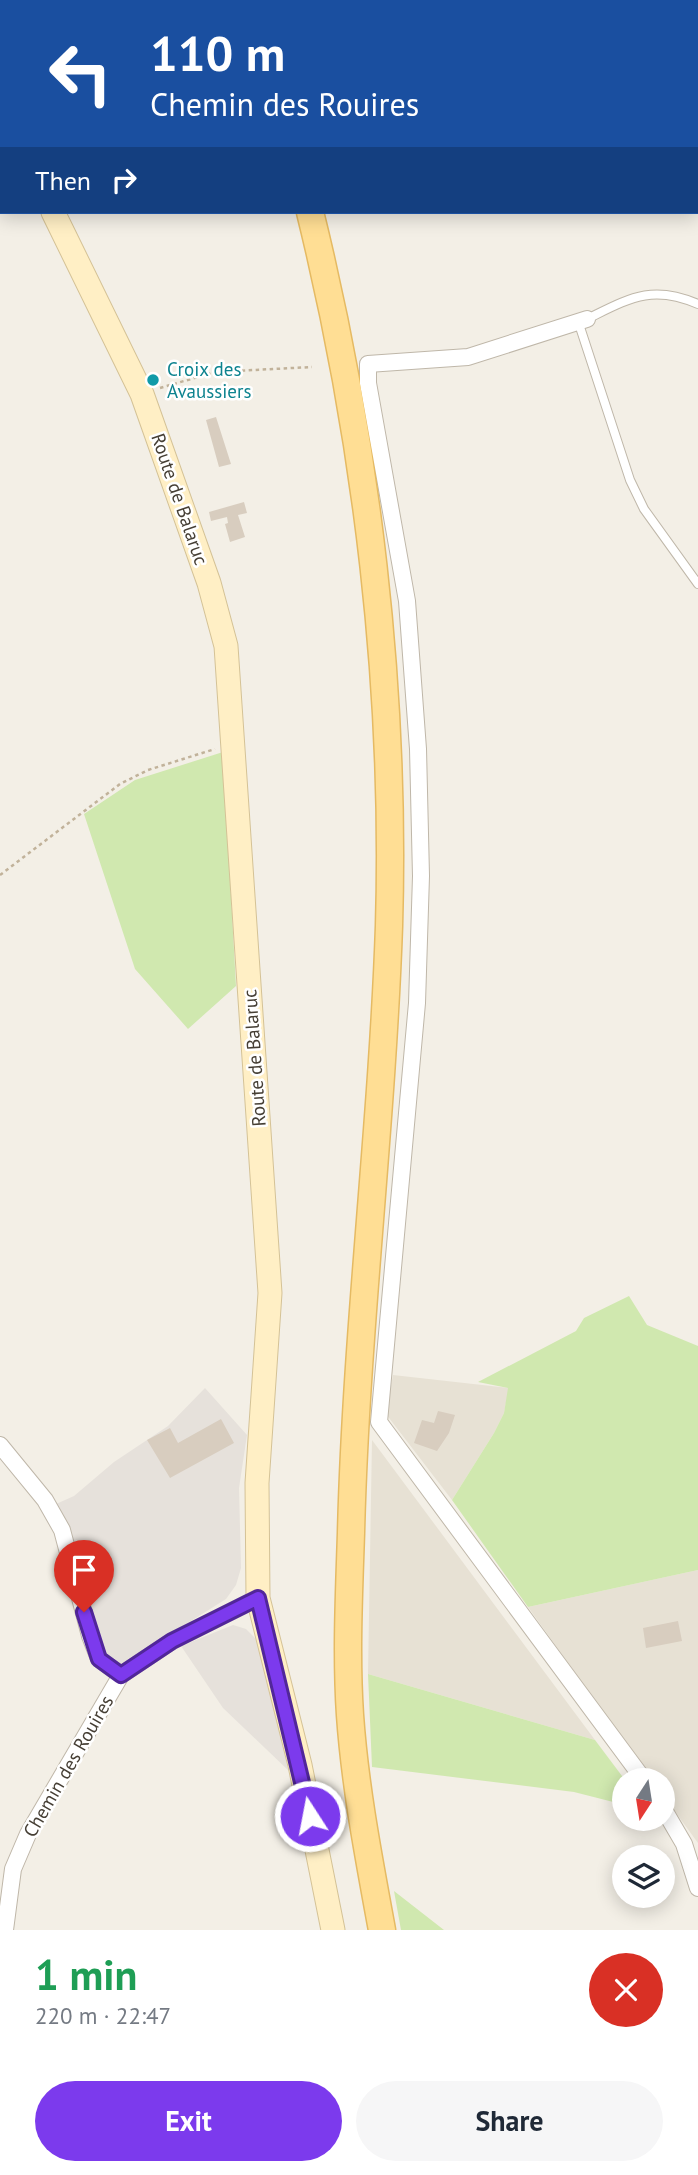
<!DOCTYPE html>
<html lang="en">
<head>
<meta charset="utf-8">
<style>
  :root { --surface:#fff; --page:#f6f6f7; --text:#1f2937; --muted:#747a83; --accent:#7c3aed }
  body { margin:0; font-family:"PT Sans",sans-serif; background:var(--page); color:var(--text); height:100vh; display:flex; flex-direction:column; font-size:26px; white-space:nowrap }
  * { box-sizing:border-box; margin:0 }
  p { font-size:23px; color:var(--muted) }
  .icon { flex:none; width:38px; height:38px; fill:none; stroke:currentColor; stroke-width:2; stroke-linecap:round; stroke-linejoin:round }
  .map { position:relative; height:1930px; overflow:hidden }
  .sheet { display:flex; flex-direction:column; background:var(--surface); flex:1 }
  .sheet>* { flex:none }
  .banner { position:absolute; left:0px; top:0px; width:698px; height:214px; box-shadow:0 4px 18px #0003; background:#1a4fa0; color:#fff; overflow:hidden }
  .needle { width:46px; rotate:192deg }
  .controls { position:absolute; left:612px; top:1768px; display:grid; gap:14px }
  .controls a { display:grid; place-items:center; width:63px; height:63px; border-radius:50%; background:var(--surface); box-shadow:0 4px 18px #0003; font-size:35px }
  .pin { position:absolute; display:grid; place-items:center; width:60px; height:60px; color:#fff; margin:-72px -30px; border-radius:50% 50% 50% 0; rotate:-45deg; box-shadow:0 0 7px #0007 }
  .pin .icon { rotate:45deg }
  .me { position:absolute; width:77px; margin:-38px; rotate:349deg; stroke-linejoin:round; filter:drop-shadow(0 0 5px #0008) }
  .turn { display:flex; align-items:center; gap:24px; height:147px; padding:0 35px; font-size:32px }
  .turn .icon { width:91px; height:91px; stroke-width:2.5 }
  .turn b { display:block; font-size:49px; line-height:60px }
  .then { display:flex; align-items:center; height:66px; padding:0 35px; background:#0003; gap:14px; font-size:26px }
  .round { display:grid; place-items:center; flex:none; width:74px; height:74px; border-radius:37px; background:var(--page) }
  .overview { display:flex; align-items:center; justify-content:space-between; height:119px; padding:0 35px }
  h1 { font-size:42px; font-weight:700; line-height:52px; color:#1e9e55 }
  .primary-button { display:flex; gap:14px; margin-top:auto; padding:14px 35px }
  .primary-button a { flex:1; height:80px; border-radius:42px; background:var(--accent); color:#fff; font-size:28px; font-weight:700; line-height:80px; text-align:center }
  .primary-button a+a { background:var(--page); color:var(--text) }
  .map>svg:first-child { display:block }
  .residential { fill:#e7e1d4 }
  .industrial { fill:#e6e1db }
  .green { fill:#d0e8af }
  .building { fill:#d8cdbf }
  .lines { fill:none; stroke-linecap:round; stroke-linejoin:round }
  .lane-casing { stroke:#bfb7a9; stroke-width:10 }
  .street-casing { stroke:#bfb7a9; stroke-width:18 }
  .secondary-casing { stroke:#d4c296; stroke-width:25 }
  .primary-casing { stroke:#e5ba63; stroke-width:29 }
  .path { stroke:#c1b29a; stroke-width:2.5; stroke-dasharray:3.5 3.5; stroke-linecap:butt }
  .lane { stroke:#fff; stroke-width:8 }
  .street { stroke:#fff; stroke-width:16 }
  .secondary { stroke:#ffefc5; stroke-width:23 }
  .primary { stroke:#ffde94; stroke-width:26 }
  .route-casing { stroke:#51269a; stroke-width:18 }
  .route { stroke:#7c3aed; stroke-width:12 }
  .culture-dot { fill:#0f9aa8; stroke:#fff; stroke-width:2.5 }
  .labels { text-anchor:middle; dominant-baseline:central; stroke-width:5; stroke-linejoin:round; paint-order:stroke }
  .culture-label { font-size:19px; fill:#0d838f; stroke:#fff; text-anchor:start }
  .street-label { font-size:19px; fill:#463f35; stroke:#fff }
</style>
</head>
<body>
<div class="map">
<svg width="698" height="1930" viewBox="0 0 698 1930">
  <rect width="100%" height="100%" fill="#f3efe6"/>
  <path class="residential" d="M393 1375 509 1388 504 1413 494 1433 452 1500 386 1414Z
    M372 1440 595 1740 368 1674Z
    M698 1570V1843L663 1795V1780H652L528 1607Z"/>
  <path class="industrial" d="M205 1388 247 1435 239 1488 241 1568 236 1585 226 1599 121 1665 104 1655 56 1504 74 1496 114 1462 168 1426Z
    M233 1625 246 1629 256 1639 290 1772 223 1708 181 1646Z"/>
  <path class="green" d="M223 752 236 986 188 1029 135 969 84 814 135 780Z
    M629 1296 647 1325 698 1346V1570L528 1607 452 1500 494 1433 504 1413 508 1388 478 1382 576 1331 584 1318Z
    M368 1674 595 1740 625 1780V1805L574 1792 372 1767Z
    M394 1891 444 1930H401Z"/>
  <path class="building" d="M216 417 231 464 219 467 206 420Z
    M244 502 247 513 238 515 245 537 230 542 225 524 228 523 227 517 211 521 209 512Z
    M438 1411 455 1415 449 1433 437 1451 414 1443 422 1420 434 1423Z
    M221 1419 234 1443 170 1478 147 1440 170 1428 178 1443Z
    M678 1621 682 1641 646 1648 643 1628Z"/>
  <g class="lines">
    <g class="lane-casing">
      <path id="lane" d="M37 2 41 0
        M0 15 2 14
        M587 319C630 298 652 284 698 304
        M578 321 630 480 644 509 698 584"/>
    </g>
    <g class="street-casing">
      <path id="street" d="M587 319 468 357 368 364V383L407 601 418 749 421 876 417 1003 379 1422 644 1780
        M0 1445 45 1500 62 1530 90 1636 99 1659 121 1675
        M663 1808 684 1844 698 1888
        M5 1930 13 1869 28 1834 121 1675 172 1641 258 1598"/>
    </g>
    <g class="secondary-casing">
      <path id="secondary" d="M0 106 2 110
        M53 212 142 394 209 583 226 646 270 1293 257 1483 258 1598 300 1765 333 1930"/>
    </g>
    <g class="primary-casing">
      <path id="primary" d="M250 0V2
        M310 212C367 443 396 688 389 926 382 1129 356 1330 351 1533 349 1594 346 1655 350 1715 355 1787 369 1859 382 1930"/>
    </g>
    <path class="path" d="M624 0 627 2
      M696 30 698 31
      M160 388 215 372 312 367
      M0 875 120 784 148 770 215 749"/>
    <use href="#lane" class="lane"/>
    <use href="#street" class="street"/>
    <use href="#secondary" class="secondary"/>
    <use href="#primary" class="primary"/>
  </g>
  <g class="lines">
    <g class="route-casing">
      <path id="route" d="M84 1612 99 1659 121 1675 172 1641 258 1598 310 1816"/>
    </g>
    <use href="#route" class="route"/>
  </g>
  <circle class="culture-dot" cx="153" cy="380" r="7"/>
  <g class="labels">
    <g class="culture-label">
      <text x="167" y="369">Croix des<tspan x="167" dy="22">Avaussiers</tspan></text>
    </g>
    <g class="street-label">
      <text transform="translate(180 499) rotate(71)">Route de Balaruc</text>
      <text transform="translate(254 1058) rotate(-94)">Route de Balaruc</text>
      <text transform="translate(68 1766) rotate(-60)">Chemin des Rouires</text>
    </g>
  </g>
</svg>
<div class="controls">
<a><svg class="needle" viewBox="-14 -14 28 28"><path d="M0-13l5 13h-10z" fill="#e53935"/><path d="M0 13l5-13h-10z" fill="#747a83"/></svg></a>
<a><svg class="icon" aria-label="layers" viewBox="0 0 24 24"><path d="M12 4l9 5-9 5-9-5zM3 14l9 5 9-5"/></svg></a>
</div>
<div class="pin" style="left:84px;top:1612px;background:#d93025"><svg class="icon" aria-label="arrive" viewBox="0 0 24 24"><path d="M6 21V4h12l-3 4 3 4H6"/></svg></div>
<svg class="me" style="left:310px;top:1816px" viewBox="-20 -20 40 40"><circle r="17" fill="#7c3aed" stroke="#fff" stroke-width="3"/><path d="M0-11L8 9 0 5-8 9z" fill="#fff"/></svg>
<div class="banner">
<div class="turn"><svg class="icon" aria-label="left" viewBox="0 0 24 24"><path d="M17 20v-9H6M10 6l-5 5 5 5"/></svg><div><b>110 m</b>Chemin des Rouires</div></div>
<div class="then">Then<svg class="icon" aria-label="right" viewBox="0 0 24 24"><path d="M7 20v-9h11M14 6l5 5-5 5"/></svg></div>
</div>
</div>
<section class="sheet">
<div class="overview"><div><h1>1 min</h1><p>220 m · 22:47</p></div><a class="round" style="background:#d93025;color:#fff"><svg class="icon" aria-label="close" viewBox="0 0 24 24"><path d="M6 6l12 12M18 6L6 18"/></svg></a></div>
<div class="primary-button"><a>Exit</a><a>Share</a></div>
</section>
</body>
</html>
